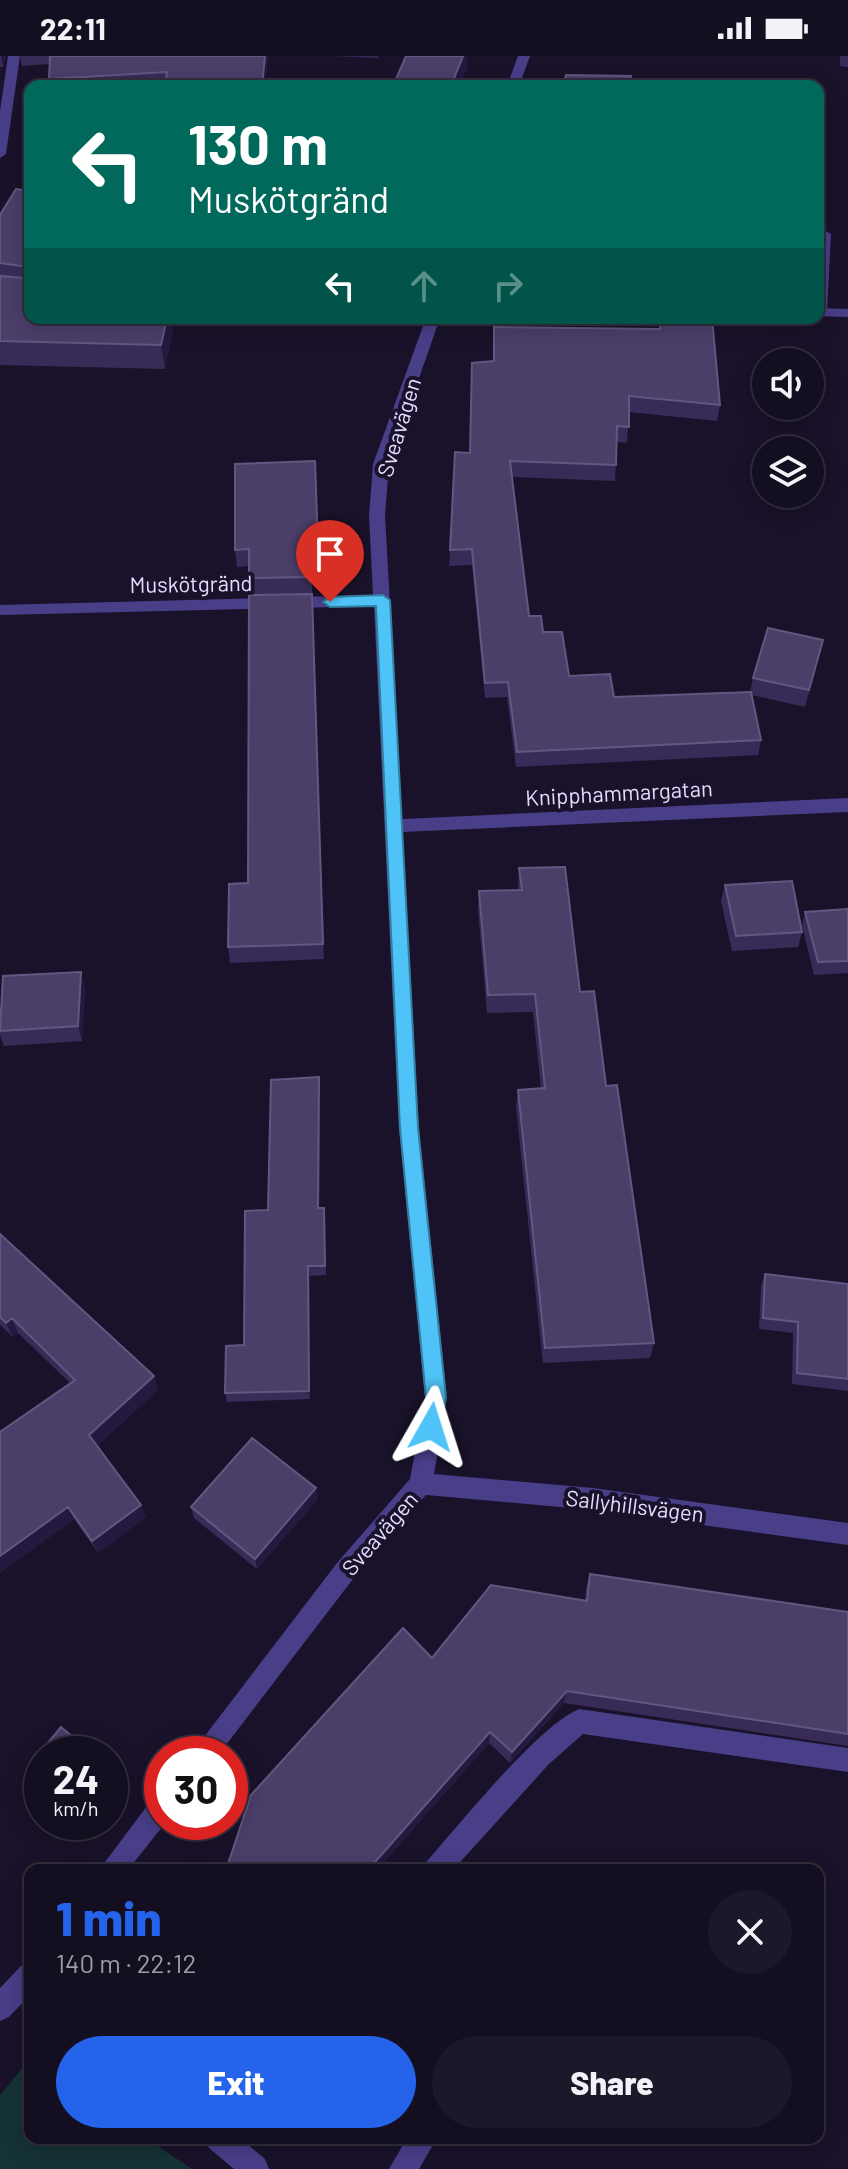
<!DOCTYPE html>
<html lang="en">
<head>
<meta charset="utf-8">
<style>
  :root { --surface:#130e20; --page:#1c1729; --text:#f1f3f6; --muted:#9d9ca5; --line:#322e3e; --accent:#2563eb }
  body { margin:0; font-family:Barlow,sans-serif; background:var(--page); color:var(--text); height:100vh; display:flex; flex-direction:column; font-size:30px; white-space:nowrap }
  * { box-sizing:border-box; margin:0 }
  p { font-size:26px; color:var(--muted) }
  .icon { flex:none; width:44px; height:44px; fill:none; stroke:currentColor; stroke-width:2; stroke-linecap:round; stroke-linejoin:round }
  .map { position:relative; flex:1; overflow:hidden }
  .side { position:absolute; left:24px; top:1808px; width:800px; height:280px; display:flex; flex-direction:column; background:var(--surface); border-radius:16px; box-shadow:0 4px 20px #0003,0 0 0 2px var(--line) }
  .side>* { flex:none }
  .banner { position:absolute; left:24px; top:24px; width:800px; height:244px; border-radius:16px; box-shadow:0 4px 20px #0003,0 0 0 2px var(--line); background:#00695c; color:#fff; overflow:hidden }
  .fabs { position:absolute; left:752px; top:292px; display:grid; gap:16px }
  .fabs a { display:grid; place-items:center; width:72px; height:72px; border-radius:50%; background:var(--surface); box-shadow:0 4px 20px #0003,0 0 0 2px var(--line); font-size:40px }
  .speed { position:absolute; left:24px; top:1680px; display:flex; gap:16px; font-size:40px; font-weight:700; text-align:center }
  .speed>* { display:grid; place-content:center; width:104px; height:104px; border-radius:50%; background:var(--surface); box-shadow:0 4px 20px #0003,0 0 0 2px var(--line); line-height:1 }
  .speed small { font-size:20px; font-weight:400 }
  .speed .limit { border:12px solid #d22; background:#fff; color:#111 }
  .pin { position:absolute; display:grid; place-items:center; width:68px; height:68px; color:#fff; margin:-82px -34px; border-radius:50% 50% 50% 0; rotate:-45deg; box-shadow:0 0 8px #0007 }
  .pin .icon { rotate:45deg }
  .me { position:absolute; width:88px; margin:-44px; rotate:6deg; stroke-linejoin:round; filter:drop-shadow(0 0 6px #0008) }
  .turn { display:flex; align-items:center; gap:28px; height:168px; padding:0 32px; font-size:36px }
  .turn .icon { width:104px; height:104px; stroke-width:2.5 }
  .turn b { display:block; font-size:56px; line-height:68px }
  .lanes { display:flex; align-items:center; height:76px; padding:0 32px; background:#0003; justify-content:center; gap:40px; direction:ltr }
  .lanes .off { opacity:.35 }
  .round { display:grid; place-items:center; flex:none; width:84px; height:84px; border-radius:42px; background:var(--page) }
  .overview { display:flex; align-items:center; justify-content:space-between; height:136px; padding:0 32px }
  h1 { font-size:48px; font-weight:800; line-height:60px; color:var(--accent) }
  .primary-button { display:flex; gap:16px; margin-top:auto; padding:16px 32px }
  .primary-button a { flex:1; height:92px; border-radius:48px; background:var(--accent); color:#fff; font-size:32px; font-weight:800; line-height:92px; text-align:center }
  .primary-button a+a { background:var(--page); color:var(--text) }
  .status { display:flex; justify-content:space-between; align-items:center; height:56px; padding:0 40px; background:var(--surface); direction:ltr }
  .status svg { height:22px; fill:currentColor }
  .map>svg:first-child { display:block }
  .green { fill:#153234 }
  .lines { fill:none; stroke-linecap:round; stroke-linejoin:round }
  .lane { fill:#493e88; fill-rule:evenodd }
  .street { fill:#493e88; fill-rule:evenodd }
  .wall { fill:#392b58 }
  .shaded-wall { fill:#24193e }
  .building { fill:#4b3e69; stroke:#635781; stroke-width:2 }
  .route { fill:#4fc3f7; stroke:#337fa1; stroke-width:2 }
  .labels { text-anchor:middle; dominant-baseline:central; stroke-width:8; stroke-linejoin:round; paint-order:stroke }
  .street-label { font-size:22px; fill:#e4dcfe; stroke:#19122a }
</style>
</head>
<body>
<div class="status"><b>22:11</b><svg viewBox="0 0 49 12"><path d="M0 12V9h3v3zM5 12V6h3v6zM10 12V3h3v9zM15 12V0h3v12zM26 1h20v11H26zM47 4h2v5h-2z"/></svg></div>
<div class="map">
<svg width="848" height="2113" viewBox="0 0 848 2113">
  <rect width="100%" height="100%" fill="#19122a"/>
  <path class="green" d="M30 2003V2082H146L192 2113H0V2039Z"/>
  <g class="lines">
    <path class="lane" d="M824 174 831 178 827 256 820 260 818 177Z
      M579 1653 848 1692V1716L583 1678 549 1708 453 1814H423L427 1805C460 1768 538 1670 579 1653Z
      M205 2082H240L265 2103 269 2113H234L209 2092Z
      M407 2082H437L419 2113H389Z"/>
    <path class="street" d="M8 0H20L6 98 0 102V55Z
      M518 0H530L519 30H507Z
      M818 252 848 253V261L818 260Z
      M426 262H440L389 408 385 460 402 763 848 742V756L402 776 419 1072 447 1342 434 1418 593 1432 848 1467V1489L593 1454 426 1439 353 1523 219 1698H191L337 1507 410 1423 425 1342 399 1072 374 550 0 559V549L373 539 369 460 373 408Z
      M162 1738V1766H166L128 1814H99L153 1742Z
      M30 1906V1939L9 1961 0 1965V1932L21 1910Z"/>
  </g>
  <path class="wall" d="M0 0H6L3 11H0Z
    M20 0H268L265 30H50L49 23 50 8 22 10Z
    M333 0H378V2Z
    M840 0H848V11L840 10Z
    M30 135V262H175L165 313 0 309V159Z
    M660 262H712L720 349 717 365 629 356 627 387 617 386 615 425 512 421 529 560 543 576 569 620 614 641 750 636 753 622 823 584 805 651 752 639 761 684 758 699 516 711 507 641 485 642 472 509 449 510 450 494 470 397 494 305 659 273Z
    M315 405 319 508H312V538L324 903 230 907 228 891 248 827 251 539 249 510 237 511 235 494Z
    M519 812 580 936 606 1030 654 1287 650 1302 543 1307 516 1051 518 1034 541 1033 533 956 487 957 478 854 479 835 518 834Z
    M725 829 802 876 798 891 732 895 721 845Z
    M848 853V917L814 919 802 869 805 856Z
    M85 931 82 985 4 990 0 979V954Z
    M320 1032 319 1152 325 1161 326 1219 310 1220V1343L227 1346 225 1337 244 1289 268 1154Z
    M0 1178 158 1334 97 1390 141 1449 146 1461 98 1497 74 1463 0 1517 70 1327 18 1277 13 1281 0 1269Z
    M765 1218 848 1228V1335L792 1328 793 1277 759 1273 761 1230Z
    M316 1432 318 1443 257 1513 194 1462 191 1451Z
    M590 1518 848 1556V1690L564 1647 510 1707 489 1687 377 1814H226L432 1602 585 1545 586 1532Z"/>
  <path class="shaded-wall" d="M1 0H6L3 11Z
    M265 0H268L265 30H262Z
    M463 0H467V13L460 30H451Z
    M167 262H175L165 313 161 289Z
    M312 538 313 554 324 903 323 888Z
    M81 916 85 931 82 985 78 970Z
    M319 1021 320 1032 319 1162 318 1152Z
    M308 1210 310 1220V1343L309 1335Z
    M12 1262 18 1277 13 1281 6 1267Z
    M154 1320 158 1334 95 1392 89 1379Z
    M316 1432 318 1443 257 1513 255 1503Z
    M141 1449 146 1461 98 1497 92 1485Z
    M68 1451 74 1463 0 1517V1500Z
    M567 1635 564 1647 510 1707 512 1696Z
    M490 1676 489 1687 377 1814H368Z"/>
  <path class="building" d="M50 0H265L262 30H165L167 16 49 23Z
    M406 0H463L451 30H393Z
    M566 19 631 20 628 30H563Z
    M16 133 30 135V262H167L161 289 0 285V220L25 222 28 211 0 207V159Z
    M661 262H712L720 349 629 340V371L617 370 616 409 510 405 529 560H541L543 576H562L569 620 610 618 614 641 751 636 761 684 517 696 508 626 485 627 472 493 450 494 455 396 470 397 472 307 494 305V271L660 273Z
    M315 405 318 491H311L312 521 249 522V493L235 494V408Z
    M312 538 323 888 228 891 229 828 248 827 249 539Z
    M768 572 823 584 809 634 753 622Z
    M565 811 580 936 594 935 606 1030 617 1029 654 1287 545 1292 518 1034 545 1032 535 938 488 939 479 835 522 834 519 812Z
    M792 825 802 876 736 880 725 829Z
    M848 853V905L818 906 805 856Z
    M81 916 78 970 0 975 3 920Z
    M319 1021 318 1152H324L325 1210H308L309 1335 225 1337 226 1290 244 1289 245 1155 268 1154 271 1024Z
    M0 1178 154 1320 89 1379 141 1449 92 1485 68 1451 0 1500V1376L75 1324 12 1262 6 1267 0 1261Z
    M765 1218 848 1228V1323L797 1317 798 1266 763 1262Z
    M252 1382 316 1432 255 1503 191 1451Z
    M590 1518 848 1556V1678L567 1635 512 1696 490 1676 368 1814H226L251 1739 403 1572 432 1602 491 1529 587 1545Z
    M61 1671 93 1698H42V1711L34 1704Z"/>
  <path class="route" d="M383 539 390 544 418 1072 446 1342 438 1378 431 1381 424 1378 421 1371 426 1342 400 1072 376 550 330 551 323 546 330 541Z"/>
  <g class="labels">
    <g class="street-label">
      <text transform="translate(398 371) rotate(-73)">Sveavägen</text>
      <text transform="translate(191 527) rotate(-1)">Muskötgränd</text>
      <text transform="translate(619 736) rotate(-3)">Knipphammargatan</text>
      <text transform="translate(635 1449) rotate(7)">Sallyhillsvägen</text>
      <text transform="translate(379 1477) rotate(-49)">Sveavägen</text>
    </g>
  </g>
</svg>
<div class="fabs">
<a><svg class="icon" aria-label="sound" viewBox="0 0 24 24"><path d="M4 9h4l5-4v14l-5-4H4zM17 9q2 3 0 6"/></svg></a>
<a><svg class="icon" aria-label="layers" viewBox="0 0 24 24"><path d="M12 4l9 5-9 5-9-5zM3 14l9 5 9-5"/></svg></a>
</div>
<div class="speed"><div>24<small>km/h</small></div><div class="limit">30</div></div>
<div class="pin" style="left:330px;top:546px;background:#d93025"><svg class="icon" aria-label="arrive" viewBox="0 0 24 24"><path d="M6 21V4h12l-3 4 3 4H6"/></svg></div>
<svg class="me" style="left:431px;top:1371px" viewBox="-20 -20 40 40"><path d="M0-17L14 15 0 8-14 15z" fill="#4fc3f7" stroke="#fff" stroke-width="4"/></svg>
<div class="banner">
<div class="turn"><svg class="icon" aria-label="left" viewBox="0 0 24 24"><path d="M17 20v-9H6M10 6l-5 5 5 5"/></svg><div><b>130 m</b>Muskötgränd</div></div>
<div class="lanes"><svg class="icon" aria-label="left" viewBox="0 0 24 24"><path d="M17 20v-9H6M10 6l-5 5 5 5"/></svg><svg class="icon off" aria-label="ahead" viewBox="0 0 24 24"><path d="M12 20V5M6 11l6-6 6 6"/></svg><svg class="icon off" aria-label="right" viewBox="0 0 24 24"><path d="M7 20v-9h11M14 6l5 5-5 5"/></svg></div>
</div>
<section class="side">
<div class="overview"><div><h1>1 min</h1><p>140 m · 22:12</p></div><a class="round"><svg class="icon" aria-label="close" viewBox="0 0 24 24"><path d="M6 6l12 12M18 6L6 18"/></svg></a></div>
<div class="primary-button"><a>Exit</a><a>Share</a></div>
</section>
</div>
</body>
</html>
